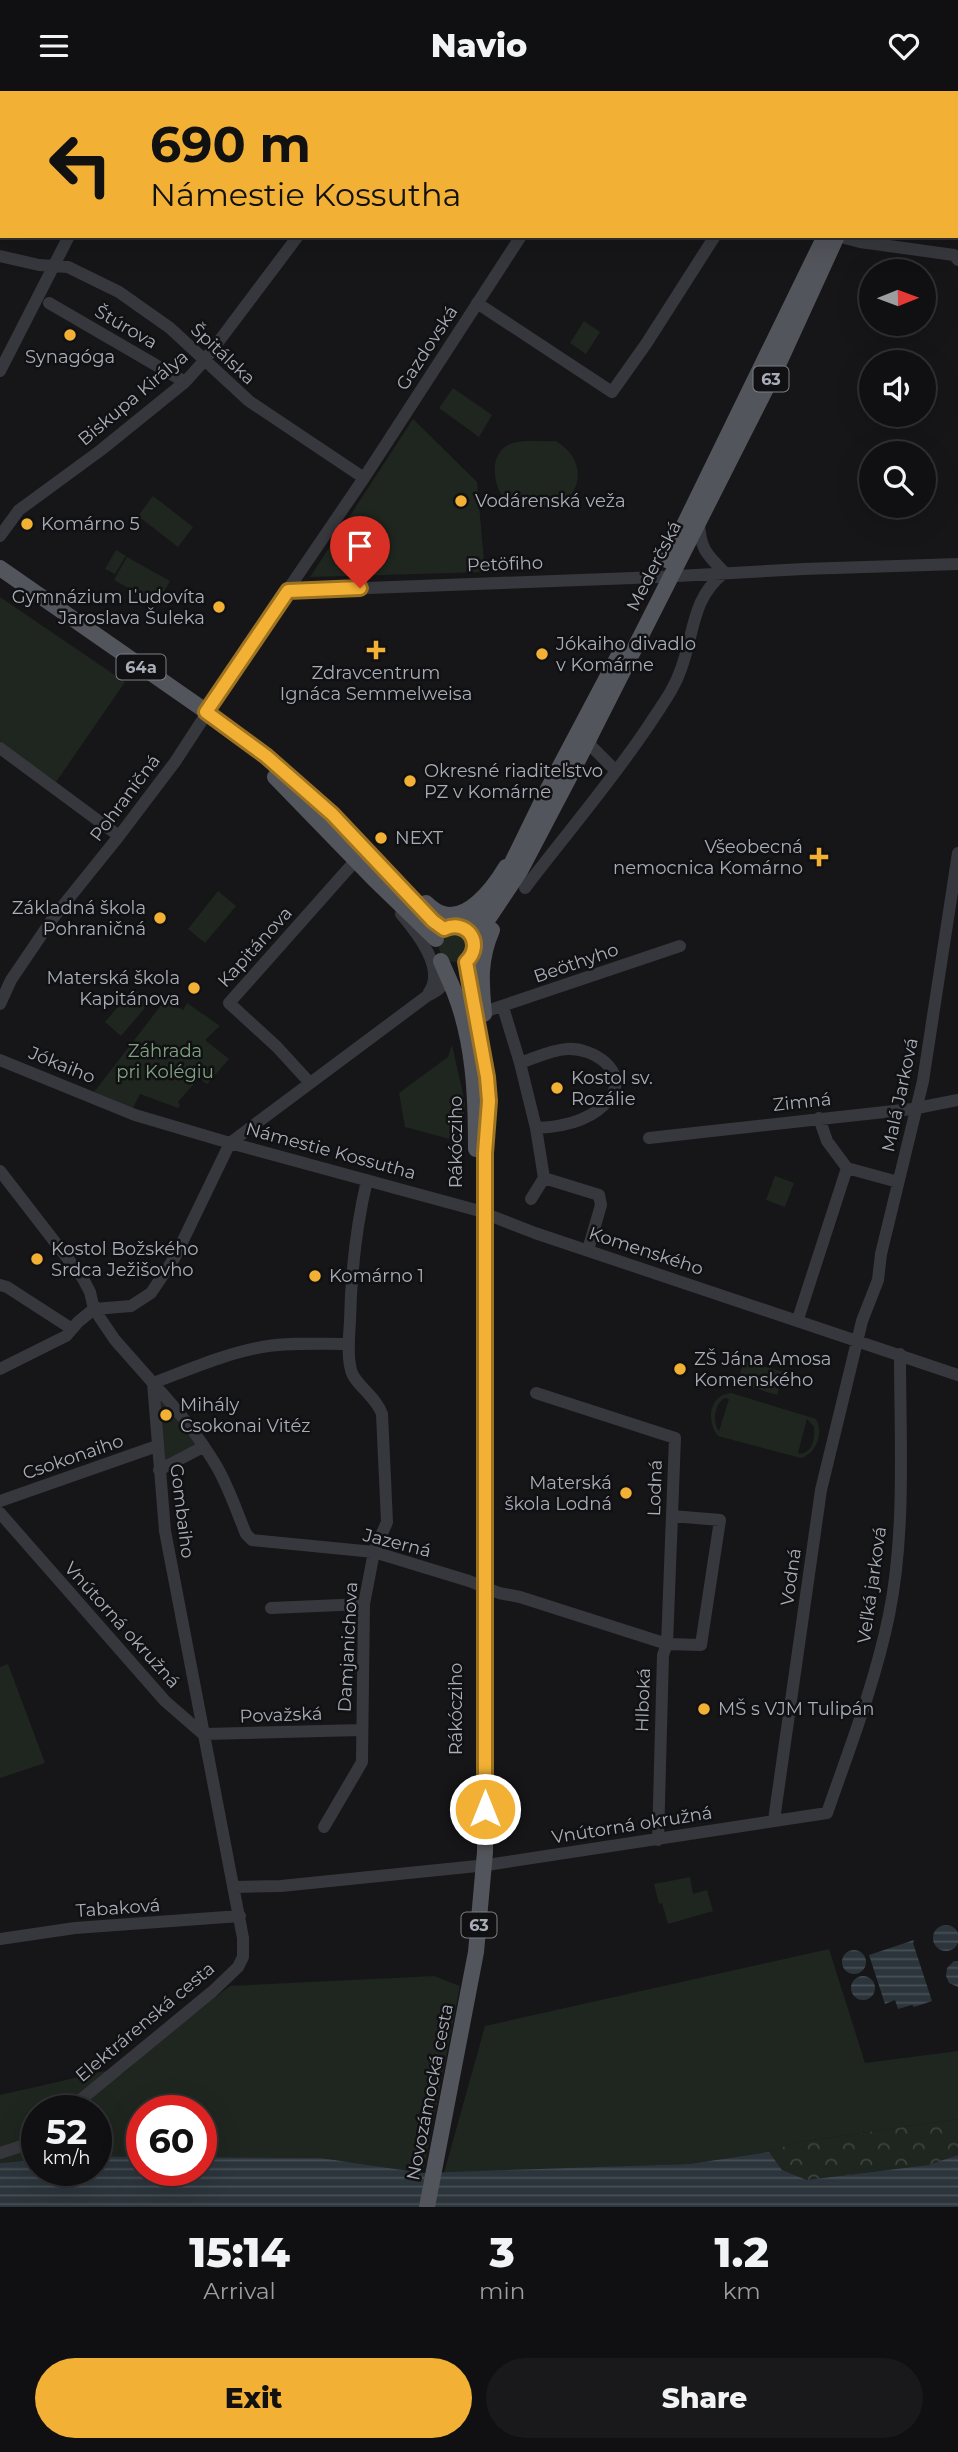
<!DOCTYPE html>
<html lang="en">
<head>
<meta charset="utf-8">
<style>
  :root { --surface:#101012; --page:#19191b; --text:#f1f3f6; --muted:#9c9d9f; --line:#303032; --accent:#f2b134 }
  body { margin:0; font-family:Montserrat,sans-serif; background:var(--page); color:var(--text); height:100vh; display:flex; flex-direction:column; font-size:26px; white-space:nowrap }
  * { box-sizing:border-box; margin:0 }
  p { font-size:23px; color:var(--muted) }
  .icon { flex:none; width:38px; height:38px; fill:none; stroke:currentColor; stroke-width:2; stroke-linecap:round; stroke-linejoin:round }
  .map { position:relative; height:2116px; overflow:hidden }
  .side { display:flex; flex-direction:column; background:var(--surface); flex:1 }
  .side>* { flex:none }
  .guide { position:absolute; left:0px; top:0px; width:959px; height:147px; box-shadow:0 7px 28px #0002,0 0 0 2px var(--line); background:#f2b134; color:#111; overflow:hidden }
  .needle { width:46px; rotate:89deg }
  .controls { position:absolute; left:859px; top:168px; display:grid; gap:14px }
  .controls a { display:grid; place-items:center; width:77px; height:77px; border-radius:50%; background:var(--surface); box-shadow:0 7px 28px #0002,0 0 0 2px var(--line); font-size:35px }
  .speed { position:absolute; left:21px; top:2004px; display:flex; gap:14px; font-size:35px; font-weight:700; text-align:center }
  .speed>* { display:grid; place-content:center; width:91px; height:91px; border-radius:50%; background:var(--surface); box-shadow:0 7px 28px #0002,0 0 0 2px var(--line); line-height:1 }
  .speed small { font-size:18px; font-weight:400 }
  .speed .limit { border:10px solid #d22; background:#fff; color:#111 }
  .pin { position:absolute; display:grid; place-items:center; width:60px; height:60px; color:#fff; margin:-72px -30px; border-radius:50% 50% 50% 0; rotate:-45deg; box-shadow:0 0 7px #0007 }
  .pin .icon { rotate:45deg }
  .me { position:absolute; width:77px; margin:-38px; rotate:0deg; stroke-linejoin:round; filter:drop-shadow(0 0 5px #0008) }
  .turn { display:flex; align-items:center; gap:24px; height:147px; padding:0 35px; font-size:32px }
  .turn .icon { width:91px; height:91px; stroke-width:2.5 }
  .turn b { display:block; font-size:49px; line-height:60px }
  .eta { display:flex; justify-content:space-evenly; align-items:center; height:119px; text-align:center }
  .eta b { font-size:42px; font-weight:800; line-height:49px }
  .action { display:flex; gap:14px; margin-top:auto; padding:14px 35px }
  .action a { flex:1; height:80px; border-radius:42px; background:var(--accent); color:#111; font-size:28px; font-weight:800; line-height:80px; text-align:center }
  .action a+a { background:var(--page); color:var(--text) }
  header { display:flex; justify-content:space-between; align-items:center; height:91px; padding:0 35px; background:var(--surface); font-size:32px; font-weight:800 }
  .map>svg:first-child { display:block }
  .green { fill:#1e261f; fill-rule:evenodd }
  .forest { fill:url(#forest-crowns) }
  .water { fill:url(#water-rules) }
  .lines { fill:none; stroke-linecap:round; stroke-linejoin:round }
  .minor { stroke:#37383d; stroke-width:12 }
  .major { stroke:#53555c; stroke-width:16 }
  .route-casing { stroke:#9d7322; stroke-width:18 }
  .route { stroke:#f2b134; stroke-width:12 }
  .poi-dot { fill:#f2b134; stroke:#111113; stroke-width:2.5 }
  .labels { text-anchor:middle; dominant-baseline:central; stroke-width:5; stroke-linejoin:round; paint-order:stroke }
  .shield { fill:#111113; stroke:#7b7e86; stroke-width:2 }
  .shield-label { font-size:16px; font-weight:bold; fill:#a8adb8 }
  .street-label { font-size:18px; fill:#a8adb8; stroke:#111113 }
  .poi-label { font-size:18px; fill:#a8adb8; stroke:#111113; text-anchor:start }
  .park-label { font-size:18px; fill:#7fa381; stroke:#111113 }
</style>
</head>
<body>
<header><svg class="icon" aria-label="menu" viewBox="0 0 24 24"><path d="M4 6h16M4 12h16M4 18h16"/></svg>Navio<svg class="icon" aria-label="heart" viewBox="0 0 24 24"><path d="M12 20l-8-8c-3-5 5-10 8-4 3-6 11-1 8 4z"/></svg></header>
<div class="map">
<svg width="958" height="2116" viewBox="0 0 958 2116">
  <defs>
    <pattern id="forest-crowns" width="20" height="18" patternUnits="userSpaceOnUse" patternTransform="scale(1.75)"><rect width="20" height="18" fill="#1e261f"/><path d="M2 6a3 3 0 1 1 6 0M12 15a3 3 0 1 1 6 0" fill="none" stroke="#3c433d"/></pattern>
    <pattern id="water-rules" width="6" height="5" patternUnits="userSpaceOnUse" patternTransform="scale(1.75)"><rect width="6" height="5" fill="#2c353c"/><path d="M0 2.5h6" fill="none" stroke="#485056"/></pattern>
  </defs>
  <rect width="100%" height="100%" fill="#161618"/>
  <path class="green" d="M584 230 600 241 586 263 570 252Z
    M453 297 492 324 479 346 439 317Z
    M413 328 477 391 485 481 310 486Z
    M556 350C578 364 586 386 568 408H580V415L494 416V410L505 409C491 392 488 356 517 351 529 349 543 351 556 350Z
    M153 405 193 436 178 456 138 425Z
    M116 459 126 465 115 483 105 478Z
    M127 466 170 490 157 513 114 489Z
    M0 506 125 591 56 691 0 650Z
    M218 800 236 815 205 852 188 838Z
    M439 855a16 16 0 1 1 32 0a16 16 0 1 1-32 0Z
    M134 897 150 911 121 945 105 931Z
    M166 908 183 919 187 912 220 935 205 949 229 968 207 993 199 987 178 1011 180 1014 178 1017 140 1003 133 1017 94 1001Z
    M452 954 465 1012 461 1051 405 1036 399 1002 448 966Z
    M775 1085 794 1092 785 1116 766 1109Z
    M744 1270 784 1281 777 1304 737 1292Z
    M156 1299 198 1354 162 1373Z
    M731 1302 816 1328C824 1342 816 1363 801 1367L718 1345C706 1330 709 1304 731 1302ZM724 1307 729 1308 719 1340C712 1331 714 1315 724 1307ZM807 1328 814 1336C815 1348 813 1361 800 1363L798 1362Z
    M8 1573 45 1672 0 1687V1576Z
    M690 1786 693 1803 707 1799 713 1820 668 1833 662 1812 659 1813 654 1793Z
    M829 1858 865 1972 958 1960V2028L793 2052 769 2061 689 2073 444 2082 485 1935Z
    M434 1885 460 1895 423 2082 321 2067 201 2066V2020H142V2066L96 2065V2020H37V2069L0 2072V2004L105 1980 111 1988 125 1981 151 1956 230 1895Z"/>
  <path class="forest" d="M958 2028V2064L928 2074 807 2089 782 2079 769 2061 793 2052Z"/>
  <path class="water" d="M933 1847a13 13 0 1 1 26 0a13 13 0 1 1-26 0Z
    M914 1849 913 1852 932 1910 914 1916 912 1914 898 1918 895 1909 885 1913 869 1864Z
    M842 1871a12 12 0 1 1 24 0a12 12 0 1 1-24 0Z
    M954 1870H958V1896L949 1892 946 1885 947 1877Z
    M851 1897a12 12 0 1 1 24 0a12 12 0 1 1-24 0Z
    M769 2061 782 2079 807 2089 928 2074 958 2064V2116H0V2072L37 2069V2079H96V2065L142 2066V2079H201V2066L321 2067 423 2082 689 2073Z"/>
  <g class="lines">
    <path class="minor" d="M81 0 85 2
      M686 0 689 2
      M805 0 809 2
      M29 2 30 0
      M139 2 140 0
      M454 2 457 0
      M616 2 617 0
      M0 109 2 110
      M837 145 860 151 954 164 958 169
      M0 165 39 174 68 176 119 201 170 237 249 310 364 387
      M49 212 185 291
      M477 212 612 301 646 253 715 145
      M0 280 69 145
      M699 431C700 457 706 463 724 481
      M0 445 19 419 101 359 185 291 204 270 298 145
      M288 500 659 486 803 478 958 473
      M590 644 591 655 616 680
      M0 657 119 745
      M525 797C566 743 611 691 649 634 661 615 674 599 681 578 695 541 691 508 724 482
      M401 823C417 842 446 878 429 901
      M0 913 11 889 53 827 119 745 175 671 272 522 364 387 521 145
      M503 916 520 972 536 1037 544 1087
      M484 921 680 855
      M0 969 135 1024 230 1052 476 1119 535 1142 958 1284
      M520 972C535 967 551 959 567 958 591 956 630 979 610 1007 593 1030 562 1036 536 1037
      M310 992 277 956 229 912 356 769
      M649 1047 912 1018 958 1009
      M847 1077 898 1091
      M0 1080 82 1186 90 1201 94 1218 115 1249 153 1292 165 1440 243 1847V1866L238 1876 213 1900 67 2020
      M544 1087 599 1104 601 1114 588 1159
      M531 1108 544 1087
      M0 1194 7 1196 72 1238
      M94 1218 131 1215 151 1202 175 1166 230 1052 427 905C437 900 444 896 447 885
      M798 1228 847 1077 827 1050 819 1027
      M349 1253C320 1253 290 1251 262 1256 224 1263 188 1279 153 1292 176 1317 200 1347 217 1376 229 1397 237 1421 246 1443L252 1449 374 1461 469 1490 499 1502 520 1506 667 1553 701 1554 720 1429 672 1425
      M0 1278 66 1245 78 1231 94 1218
      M536 1302 675 1347 667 1553 663 1564 658 1749
      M159 1379 203 1356
      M0 1410 157 1355
      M0 1422 165 1610 203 1643
      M271 1517 364 1513
      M203 1643 361 1639
      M774 1729 821 1399 862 1230 878 1189 881 1163 923 990 958 762
      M324 1736 362 1671 364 1513 374 1461 387 1431 382 1323C376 1305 354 1293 351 1279 347 1264 349 1246 350 1230 351 1182 356 1136 367 1089
      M234 1796 281 1795 487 1774 827 1722C850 1656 875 1592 889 1524 906 1441 900 1348 900 1263
      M0 1848 75 1837 240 1825
      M0 2062 31 2052 37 2046"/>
    <path class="major" d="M874 2 875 0
      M886 2 887 0
      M667 469 825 145
      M0 477 207 621 266 665 332 723 433 830 444 838
      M275 686 373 787 436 848
      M505 786 548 698 621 560
      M426 812C430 816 435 820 440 822 467 833 494 796 506 776
      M464 837 487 814
      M475 853 482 837 520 780 573 679 778 274 837 145
      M441 870C445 880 450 890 454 900 474 950 476 1005 476 1058
      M484 923C481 891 479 869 492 839
      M427 2116 476 1861 485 1761V1062L489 1010 487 987 466 871"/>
  </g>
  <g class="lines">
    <g class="route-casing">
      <path id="route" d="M360 497 288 500 206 621 266 665 332 723 433 830 444 838C467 827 485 853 466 871L487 986 489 1010 485 1062V1718"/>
    </g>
    <use href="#route" class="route"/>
  </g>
  <g class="poi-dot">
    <circle cx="70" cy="244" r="7"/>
    <circle cx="461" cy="410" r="7"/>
    <circle cx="27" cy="433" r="7"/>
    <circle cx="219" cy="516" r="7"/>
    <path d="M372.5 548.5h7v7h7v7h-7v7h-7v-7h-7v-7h7z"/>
    <circle cx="542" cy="563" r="7"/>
    <circle cx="410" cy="690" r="7"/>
    <circle cx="381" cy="747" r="7"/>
    <path d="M815.5 755.5h7v7h7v7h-7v7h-7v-7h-7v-7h7z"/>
    <circle cx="160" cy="827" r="7"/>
    <circle cx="194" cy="897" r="7"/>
    <circle cx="557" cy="997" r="7"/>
    <circle cx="37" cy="1168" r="7"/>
    <circle cx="315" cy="1185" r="7"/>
    <circle cx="680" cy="1278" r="7"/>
    <circle cx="166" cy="1324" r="7"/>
    <circle cx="626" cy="1402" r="7"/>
    <circle cx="704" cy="1618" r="7"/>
  </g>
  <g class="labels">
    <g class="shield">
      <rect x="753.5" y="275.5" width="35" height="25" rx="5"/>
      <rect x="116.5" y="563.5" width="49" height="25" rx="5"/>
      <rect x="461.5" y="1821.5" width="35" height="25" rx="5"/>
    </g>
    <g class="shield-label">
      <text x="771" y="288">63</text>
      <text x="141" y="576">64a</text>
      <text x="479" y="1834">63</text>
    </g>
    <g class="street-label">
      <text transform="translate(126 236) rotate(30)">Štúrova</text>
      <text transform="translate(427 257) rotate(-57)">Gazdovská</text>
      <text transform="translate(223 263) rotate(43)">Špitálska</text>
      <text transform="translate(133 307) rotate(-40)">Biskupa Királya</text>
      <text transform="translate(505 473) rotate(-2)">Petöfiho</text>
      <text transform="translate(654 475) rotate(-63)">Mederčská</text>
      <text transform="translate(125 707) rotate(-53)">Pohraničná</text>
      <text transform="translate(255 856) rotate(-48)">Kapitánova</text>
      <text transform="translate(576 872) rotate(-19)">Beöthyho</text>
      <text transform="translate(62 974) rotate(22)">Jókaiho</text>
      <text transform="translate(900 1004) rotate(-78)">Malá Jarková</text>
      <text transform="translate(802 1011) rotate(-6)">Zimná</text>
      <text transform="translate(456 1051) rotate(-90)">Rákócziho</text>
      <text transform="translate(331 1060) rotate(15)">Námestie Kossutha</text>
      <text transform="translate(646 1160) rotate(18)">Komenského</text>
      <text transform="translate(73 1366) rotate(-19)">Csokonaiho</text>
      <text transform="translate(655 1397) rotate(-88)">Lodná</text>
      <text transform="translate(182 1420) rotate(83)">Gombaiho</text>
      <text transform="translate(397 1452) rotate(14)">Jazerná</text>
      <text transform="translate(791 1486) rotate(-82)">Vodná</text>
      <text transform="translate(872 1494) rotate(-82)">Veľká jarková</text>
      <text transform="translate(122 1534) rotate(48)">Vnútorná okružná</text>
      <text transform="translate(348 1556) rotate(-87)">Damjanichova</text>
      <text transform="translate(643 1609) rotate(-88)">Hlboká</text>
      <text transform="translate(456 1618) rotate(-90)">Rákócziho</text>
      <text transform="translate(281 1624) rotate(-2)">Považská</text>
      <text transform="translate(632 1734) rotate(-9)">Vnútorná okružná</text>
      <text transform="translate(118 1817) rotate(-4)">Tabaková</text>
      <text transform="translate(145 1931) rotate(-40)">Elektrárenská cesta</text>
      <text transform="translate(430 2001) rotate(-79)">Novozámocká cesta</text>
    </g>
    <g class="poi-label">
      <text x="70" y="266" text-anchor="middle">Synagóga</text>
      <text x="475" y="410">Vodárenská veža</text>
      <text x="41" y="433">Komárno 5</text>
      <text x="205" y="506" text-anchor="end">Gymnázium Ľudovíta<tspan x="205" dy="21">Jaroslava Šuleka</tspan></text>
      <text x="556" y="553">Jókaiho divadlo<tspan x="556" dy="21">v Komárne</tspan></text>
      <text x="376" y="582" text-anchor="middle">Zdravcentrum<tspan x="376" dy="21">Ignáca Semmelweisa</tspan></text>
      <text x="424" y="680">Okresné riaditeľstvo<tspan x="424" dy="21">PZ v Komárne</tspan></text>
      <text x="395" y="747">NEXT</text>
      <text x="803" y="756" text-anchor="end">Všeobecná<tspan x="803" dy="21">nemocnica Komárno</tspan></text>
      <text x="146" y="817" text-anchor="end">Základná škola<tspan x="146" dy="21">Pohraničná</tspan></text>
      <text x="180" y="887" text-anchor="end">Materská škola<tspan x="180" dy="21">Kapitánova</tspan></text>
      <text x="571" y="987">Kostol sv.<tspan x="571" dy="21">Rozálie</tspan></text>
      <text x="51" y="1158">Kostol Božského<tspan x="51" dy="21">Srdca Ježišovho</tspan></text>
      <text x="329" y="1185">Komárno 1</text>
      <text x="694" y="1268">ZŠ Jána Amosa<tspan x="694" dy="21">Komenského</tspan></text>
      <text x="180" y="1314">Mihály<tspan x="180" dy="21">Csokonai Vitéz</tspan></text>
      <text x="612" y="1392" text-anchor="end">Materská<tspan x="612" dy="21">škola Lodná</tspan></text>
      <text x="718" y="1618">MŠ s VJM Tulipán</text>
    </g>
    <g class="park-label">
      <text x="165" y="960">Záhrada<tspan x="165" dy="21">pri Kolégiu</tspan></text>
    </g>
  </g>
</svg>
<div class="controls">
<a><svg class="needle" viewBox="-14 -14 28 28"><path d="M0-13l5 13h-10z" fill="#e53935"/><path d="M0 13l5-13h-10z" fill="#9c9d9f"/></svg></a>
<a><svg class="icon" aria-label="sound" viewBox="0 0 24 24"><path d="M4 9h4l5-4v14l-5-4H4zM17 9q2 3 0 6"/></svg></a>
<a><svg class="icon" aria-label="search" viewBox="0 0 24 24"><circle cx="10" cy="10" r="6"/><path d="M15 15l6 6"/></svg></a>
</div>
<div class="speed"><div>52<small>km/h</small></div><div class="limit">60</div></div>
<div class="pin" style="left:360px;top:497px;background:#d93025"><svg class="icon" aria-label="arrive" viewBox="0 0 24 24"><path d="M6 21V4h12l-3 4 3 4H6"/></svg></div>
<svg class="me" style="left:485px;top:1718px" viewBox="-20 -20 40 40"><circle r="17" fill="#f2b134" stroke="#fff" stroke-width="3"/><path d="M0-11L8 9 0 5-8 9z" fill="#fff"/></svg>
<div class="guide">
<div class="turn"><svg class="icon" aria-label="left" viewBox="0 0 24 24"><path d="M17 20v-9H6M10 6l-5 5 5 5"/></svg><div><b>690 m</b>Námestie Kossutha</div></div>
</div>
</div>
<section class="side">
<div class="eta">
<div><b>15:14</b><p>Arrival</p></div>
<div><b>3</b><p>min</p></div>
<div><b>1.2</b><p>km</p></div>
</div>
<div class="action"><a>Exit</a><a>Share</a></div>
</section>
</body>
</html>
